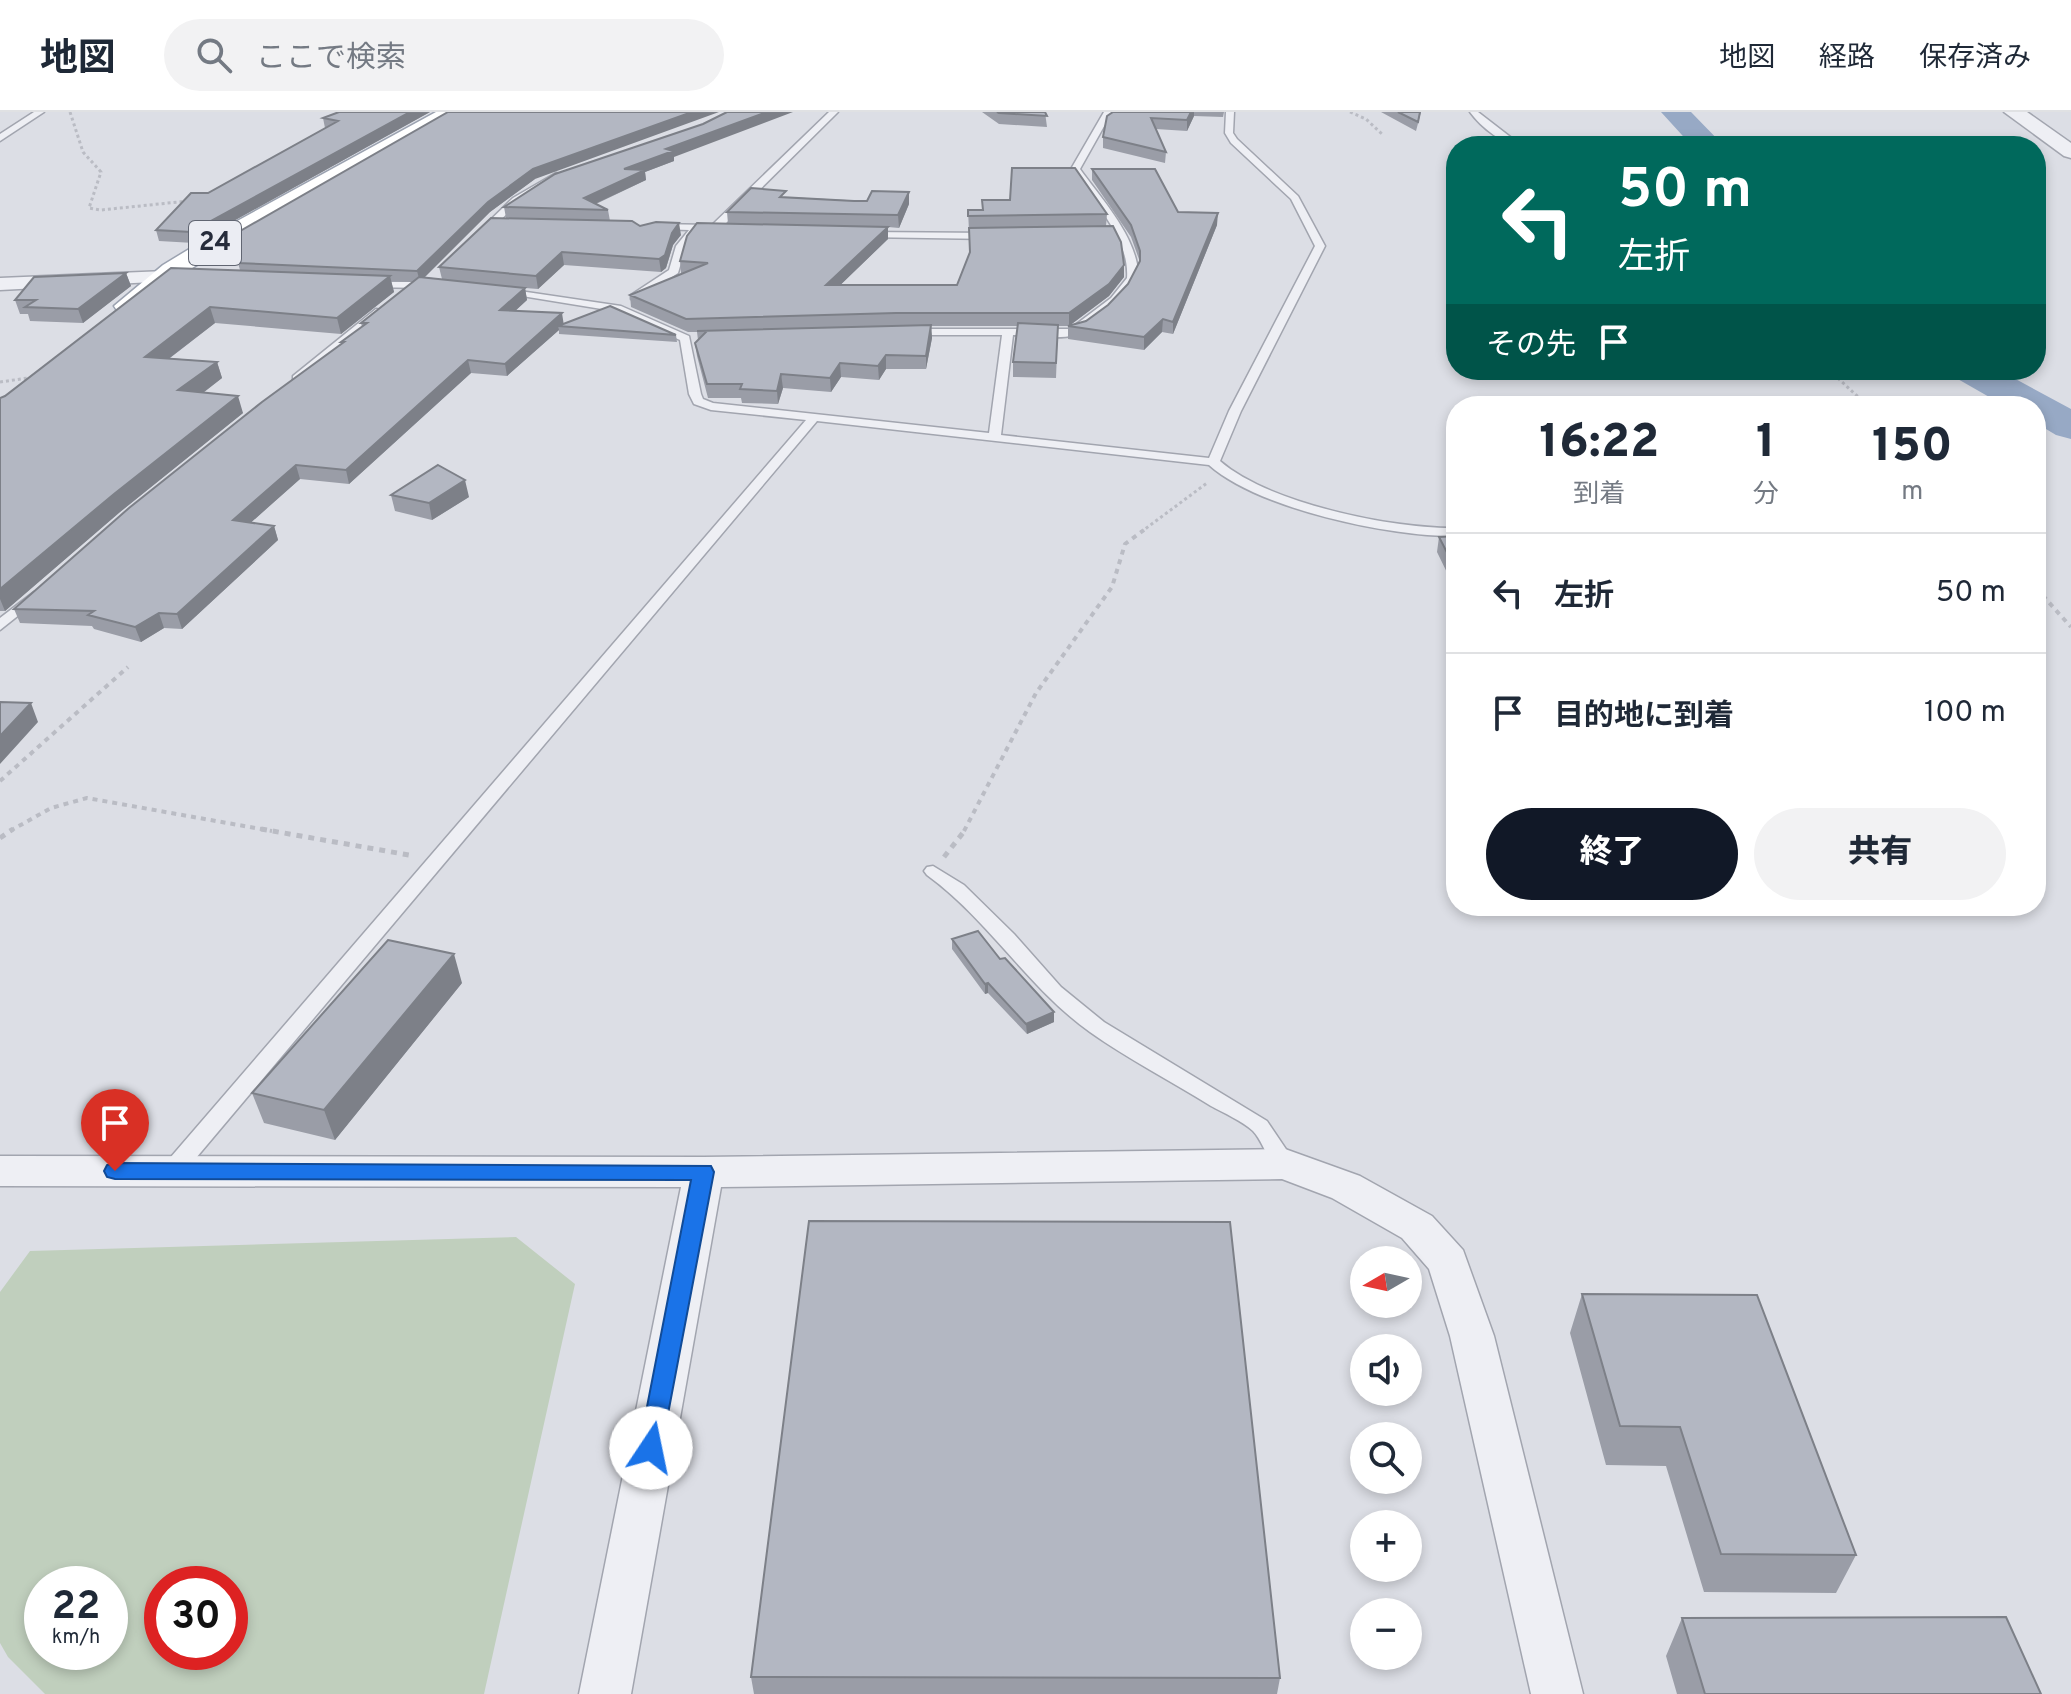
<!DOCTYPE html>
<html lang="ja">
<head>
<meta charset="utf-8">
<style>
  :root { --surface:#fff; --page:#f2f2f3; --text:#1f2937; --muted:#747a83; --line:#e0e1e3; --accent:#111827 }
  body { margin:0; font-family:Overpass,"Noto Sans JP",sans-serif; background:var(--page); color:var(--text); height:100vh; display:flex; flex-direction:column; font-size:30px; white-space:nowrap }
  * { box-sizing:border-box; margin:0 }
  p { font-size:26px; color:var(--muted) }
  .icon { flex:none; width:44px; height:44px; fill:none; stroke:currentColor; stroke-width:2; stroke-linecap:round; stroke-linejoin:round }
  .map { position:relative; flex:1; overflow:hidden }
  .sheet { position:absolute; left:1446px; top:284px; width:600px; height:520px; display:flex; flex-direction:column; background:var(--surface); border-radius:32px; box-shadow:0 4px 12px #0003 }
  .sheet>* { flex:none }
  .top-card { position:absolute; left:1446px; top:24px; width:600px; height:244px; border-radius:32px; box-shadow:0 4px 12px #0003; background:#00695c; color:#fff; overflow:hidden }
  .needle { width:52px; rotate:261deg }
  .fabs { position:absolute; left:1350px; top:1134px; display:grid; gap:16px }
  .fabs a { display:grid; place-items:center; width:72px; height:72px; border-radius:50%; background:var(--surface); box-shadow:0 4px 12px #0003; font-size:40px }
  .speed { position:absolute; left:24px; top:1454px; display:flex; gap:16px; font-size:40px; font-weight:700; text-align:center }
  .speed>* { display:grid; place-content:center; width:104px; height:104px; border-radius:50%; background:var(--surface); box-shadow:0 4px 12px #0003; line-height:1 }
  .speed small { font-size:20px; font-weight:400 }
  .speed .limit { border:12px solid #d22; background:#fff; color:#111 }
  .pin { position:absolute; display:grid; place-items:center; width:68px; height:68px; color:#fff; margin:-82px -34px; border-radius:50% 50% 50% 0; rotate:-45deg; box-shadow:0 0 8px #0007 }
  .pin .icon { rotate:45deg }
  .me { position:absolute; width:88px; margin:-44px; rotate:11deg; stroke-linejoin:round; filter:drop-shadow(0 0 6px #0008) }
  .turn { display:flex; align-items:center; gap:28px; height:168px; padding:0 40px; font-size:36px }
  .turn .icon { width:104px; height:104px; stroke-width:2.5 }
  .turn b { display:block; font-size:56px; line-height:68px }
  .then { display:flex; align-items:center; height:76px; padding:0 40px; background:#0003; gap:16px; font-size:30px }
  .eta { display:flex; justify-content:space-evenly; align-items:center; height:136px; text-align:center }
  .eta b { font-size:48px; font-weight:800; line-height:56px }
  .primary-button { display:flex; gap:16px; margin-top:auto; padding:16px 40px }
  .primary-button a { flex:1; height:92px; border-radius:48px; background:var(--accent); color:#fff; font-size:32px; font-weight:800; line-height:92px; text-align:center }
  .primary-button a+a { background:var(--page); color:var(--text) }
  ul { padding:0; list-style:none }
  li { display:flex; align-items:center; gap:24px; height:120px; padding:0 40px; border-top:2px solid var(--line) }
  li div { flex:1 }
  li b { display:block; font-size:30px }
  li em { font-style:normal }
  header { display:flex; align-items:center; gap:48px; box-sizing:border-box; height:112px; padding:0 40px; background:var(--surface); border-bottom:2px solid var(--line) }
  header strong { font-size:38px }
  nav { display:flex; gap:44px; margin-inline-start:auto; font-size:28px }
  .search { width:560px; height:72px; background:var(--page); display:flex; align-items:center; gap:20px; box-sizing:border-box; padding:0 28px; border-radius:44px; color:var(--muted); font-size:30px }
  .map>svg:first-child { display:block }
  .green { fill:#c0cfbd; fill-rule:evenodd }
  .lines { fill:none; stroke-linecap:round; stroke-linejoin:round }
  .river { fill:#97a9c5; fill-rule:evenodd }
  .service-casing { stroke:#a2a5af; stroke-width:3 }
  .minor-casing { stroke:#a2a5af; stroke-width:3 }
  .tertiary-casing { stroke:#a2a5af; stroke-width:3 }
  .primary-casing { stroke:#9ba2b0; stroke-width:3 }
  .path-far2 { stroke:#babcc4; stroke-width:3; stroke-dasharray:3 3; stroke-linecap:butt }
  .path-far1 { stroke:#babcc4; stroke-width:4; stroke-dasharray:5 5; stroke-linecap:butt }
  .path { stroke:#babcc4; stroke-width:5; stroke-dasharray:6 6; stroke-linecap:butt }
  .service { fill:#eeeff4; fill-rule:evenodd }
  .minor { fill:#eeeff4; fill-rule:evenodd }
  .tertiary { fill:#eeeff4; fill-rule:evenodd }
  .primary { fill:#fff; fill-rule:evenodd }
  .wall { fill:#9a9da7 }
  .shaded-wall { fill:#7d8088 }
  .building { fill:#b3b7c2; stroke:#7d8088; stroke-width:2 }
  .route { fill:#1a73e8; stroke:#114b97; stroke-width:2 }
  .labels { text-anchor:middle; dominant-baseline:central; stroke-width:6; stroke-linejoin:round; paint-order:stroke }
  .shield { fill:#ebedf3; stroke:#616672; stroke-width:2 }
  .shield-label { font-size:26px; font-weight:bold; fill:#262c3b }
</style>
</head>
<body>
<header>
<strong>地図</strong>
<div class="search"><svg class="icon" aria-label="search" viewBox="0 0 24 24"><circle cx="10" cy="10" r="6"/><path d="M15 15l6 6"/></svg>ここで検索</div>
<nav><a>地図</a><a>経路</a><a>保存済み</a></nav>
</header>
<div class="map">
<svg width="2071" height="1582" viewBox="0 0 2071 1582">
  <rect width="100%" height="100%" fill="#dcdee5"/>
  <path class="green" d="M516 1125 575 1172 484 1582H45L8 1545 0 1531V1180L30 1139ZM42 1472H110V1540H42ZM230 1472V1540H162V1472Z"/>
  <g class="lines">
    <path class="river" d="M1661 0H1691L1724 34H1692Z
      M1950 258H1999L2071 297V327L2056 323 2036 311V294H2005L1956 266Z"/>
    <g class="service-casing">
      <path id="service" d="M34 0H44L0 29V22Z
        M829 0H838L719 118H698L686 134 678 161 639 187H631V183L669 158 676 134 689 118 658 117 655 116V112L712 113Z
        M1104 0H1112L1080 57C1100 85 1130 117 1137 152 1142 176 1097 216 1075 223 1058 228 1031 223 1013 223L1001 323 1209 346 1229 299 1315 134 1291 87 1231 31 1225 21 1226 0H1234L1233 21 1237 27 1298 84 1325 134 1241 299 1220 349C1268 391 1392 417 1456 416V424C1390 425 1259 397 1209 353L817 309 180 1065 172 1067 164 1065 161 1059 164 1053 806 308 711 298 694 292 689 282 680 228 614 199 504 181 500 180V176L621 194 689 224 701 282 703 287 713 291 989 321 1002 223H907L902 220 907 217H1070L1111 186 1127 166C1130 126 1092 88 1071 57Z
        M1470 0H1478L1522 34C1504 34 1481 15 1470 0Z
        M556 61 564 63 519 90 484 124H478V120L513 86Z
        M865 120 992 121 997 124 992 127 862 125 860 123Z
        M369 170H426L431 173 426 176 365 175 364 173Z
        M376 197 385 199 301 268H293V264Z
        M34 480 39 481V487L0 518V506Z
        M933 754 964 773 1014 822 1061 875 1104 910 1267 1009 1296 1052 1292 1058C1270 1065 1266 1032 1253 1019 1242 1009 1224 1001 1211 994 1171 969 1128 947 1090 920 1028 876 989 808 927 763L924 759 927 755Z"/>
    </g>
    <g class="minor-casing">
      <path id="minor" d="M165 159 175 165 172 169 0 178V166Z
        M1285 1037 1360 1064 1432 1104 1463 1138 1494 1224 1583 1582H1531L1450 1224 1429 1157 1402 1126 1332 1086 1282 1067 721 1075 631 1582H579L681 1075 0 1074V1044L704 1045Z"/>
    </g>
    <g class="tertiary-casing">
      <path id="tertiary" d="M2004 0H2027L2071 31V46L2064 44Z"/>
    </g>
    <g class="primary-casing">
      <path id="primary" d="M436 0H461L235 129 181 163 136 200H118L114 194 163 153 219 119Z"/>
    </g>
    <path class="path-far2" d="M70 0 83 40 101 60 89 96 101 98 188 89
      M1350 0 1366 7 1383 23
      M1829 258 1868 294
      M0 270 35 265
      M1141 420 1207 371"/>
    <path class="path-far1" d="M2036 476 2071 515
      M0 669 128 555
      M10 719 51 696 87 686 272 719
      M964 719 1036 581 1112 475 1125 432 1144 418"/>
    <path class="path" d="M261 717 409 743
      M0 726 13 717
      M944 745 966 717"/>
    <use href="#service" class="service"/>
    <use href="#minor" class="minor"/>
    <use href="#tertiary" class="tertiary"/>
    <use href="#primary" class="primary"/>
  </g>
  <path class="wall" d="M339 0H430L194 131 159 129 156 118 208 81 325 16 323 6Z
    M982 0H1045L1047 15 999 12Z
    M1113 0H1224L1223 5 1194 4 1187 19 1156 17 1166 40 1165 51 1103 36V25Z
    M1381 0H1421L1416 19Z
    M674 45V49L645 60 646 68 596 92 608 98 610 109 681 123 673 133 666 156 661 160 564 153 538 177 525 176 527 188 515 199 564 212 676 223 677 230 559 222V218L507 264 471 261 349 372 300 367 250 411 274 414 278 428 182 517 164 516 141 530 94 517 92 514 20 511 14 497 342 232 341 230 362 215 361 211 412 170 391 169 394 180 341 222 215 211 170 246 217 250 222 266 203 281 243 301 120 400 5 499H0V286L5 284 240 158 238 151V133L235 122 535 67 490 100 424 165 442 167 439 155 506 106 504 95Z
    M1092 57 1178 100 1217 113 1173 222 1162 220 1144 238 1068 227V214L1086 209 1108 193 1128 172 1140 150 1131 125 1092 68Z
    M909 80V92L899 116 888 115V127L840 173H957L970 141 968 98 1107 102 1106 114 1124 165 1109 184 1069 214H1058L1056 266 1013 265V250L1018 214H931L932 226 926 257H886L879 268 841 265 831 280 783 276 778 292 742 291 741 286H708L697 244 695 231 698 228 697 220H688L631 195 630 183 683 161H681L680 149 728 112 727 100 787 85 867 89Z
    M126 161 131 174 83 211 30 209 28 202H20L15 188Z
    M391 383 469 385 432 408 395 399Z
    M1456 424V479L1437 440 1439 425Z
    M952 827 1000 847 1054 910 1027 922 988 881 985 882 952 837Z
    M462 871 335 1028 264 1011 252 981Z
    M1582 1182 1856 1443 1836 1481 1704 1480 1666 1354 1606 1353 1570 1221Z
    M1682 1506 2041 1582H1677L1666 1544Z
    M751 1565 1280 1566 1277 1582H754Z"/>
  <path class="shaded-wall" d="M410 0H430L194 131 191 120Z
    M692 0H719L535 67 490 100 420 170 417 159 488 90 533 57Z
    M767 0H793L674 45V49L645 60 646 68 586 96 584 86 624 57 666 37Z
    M1191 0H1194V4L1187 19V8Z
    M909 80V92L899 116 898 103Z
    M1218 101 1217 113 1173 222V210Z
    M679 111 681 123 673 133 666 156 661 160 659 147 672 121Z
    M888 115V127L827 186 826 173Z
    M562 140 564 153 538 177 536 164Z
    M1124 153V165L1109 184 1069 214V201Z
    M126 161 131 174 83 211 78 197Z
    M390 164 394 180 341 222 337 206Z
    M525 176 527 188 503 210 500 198Z
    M210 195 215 211 150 261 145 245Z
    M562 201 564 214H558L559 218 507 264 505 252Z
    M1163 207 1162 220 1144 238V225Z
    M931 213 932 226 926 257V244Z
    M886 243V257L879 268 878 254Z
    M468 248 471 261 349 372 346 358Z
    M217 250 222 266 183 296 178 278Z
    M840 251 841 265 831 280 830 266Z
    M781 262 783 276 778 292 777 279Z
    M238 284 243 301 120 400 5 499 0 487V477L114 382Z
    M296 353 300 367 237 423 233 408Z
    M465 368 469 385 432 408 429 391Z
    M274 414 278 428 182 517 177 502Z
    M159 501 164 516 141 530 135 515Z
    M31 591 38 610 0 652V624Z
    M454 842 462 871 335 1028 324 998Z
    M988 871V881L985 882V872Z
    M1054 900V910L1027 922 1026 912Z"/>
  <path class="building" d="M339 0H410L191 120 156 118 191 81H208L338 9 323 6Z
    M448 0H692L533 57 488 90 417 159 238 151V122H235Z
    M727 0H767L666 37 673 39 624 57 645 58 584 86 608 98 504 95 555 62 703 12Z
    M997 0H1045L1047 4 999 1Z
    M1113 0H1191L1187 8 1151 6 1166 40 1103 25 1107 4Z
    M1398 0H1420L1418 10Z
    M1012 56H1075L1107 102 968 104V98H983L982 88H1010Z
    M1092 57H1155L1178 100 1218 101 1173 210 1163 207 1144 225 1068 214 1086 209 1108 193 1128 172 1140 149V139L1131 113Z
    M751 76 786 79 780 85 854 89H867L872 79 909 80 898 103 727 100Z
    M491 106 632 109 640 114 656 110 679 111 672 121 665 143 659 147 562 140 536 164 439 155Z
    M697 111 888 115 826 173H957L970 140 969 116 1113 114 1121 130 1124 153 1109 172 1069 201H896L686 207 630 183 708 151 680 149 687 124Z
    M171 156 390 164 337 206 210 195 145 245 217 250 178 278 238 284 114 382 0 477V286L5 284Z
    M126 161 78 197 25 195 36 188H15L34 165Z
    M419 165 525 176 500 198 562 201 505 252 468 248 346 358 296 353 233 408 274 414 177 502 159 501 135 515 88 503 94 499 14 497 129 396 262 290 344 230H341L367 211H361Z
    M610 194 676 223 558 214Z
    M1018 211 1058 213 1056 251 1013 250Z
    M931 213 926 244 886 243 878 254 840 251 830 266 781 262 777 279 740 277 742 272H707L695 231 707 219H697Z
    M438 353 465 368 429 391 391 383Z
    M1456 424V458L1439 425Z
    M0 590 31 591 0 624Z
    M978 819 1000 847 1005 846 1054 900 1026 912 988 871 985 872 952 827Z
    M388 828 454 842 324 998 252 981Z
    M809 1109 1230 1110 1280 1566 751 1565Z
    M1582 1182 1757 1183 1856 1443 1721 1442 1680 1315 1620 1314Z
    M2006 1505 2041 1582H1705L1682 1506Z"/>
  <path class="route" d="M115 1051 711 1054 714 1060 660 1344 651 1347 642 1344 639 1336 691 1068 115 1067 107 1065 104 1059 107 1053Z"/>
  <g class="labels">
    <rect class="shield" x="189" y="109" width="52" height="44" rx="6"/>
    <g class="shield-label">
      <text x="215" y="131">24</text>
    </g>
  </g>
</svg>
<div class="fabs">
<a><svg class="needle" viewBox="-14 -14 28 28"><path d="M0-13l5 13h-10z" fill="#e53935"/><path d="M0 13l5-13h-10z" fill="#747a83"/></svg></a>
<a><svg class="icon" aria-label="sound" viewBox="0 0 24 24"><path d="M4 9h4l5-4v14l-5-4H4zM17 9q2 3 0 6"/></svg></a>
<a><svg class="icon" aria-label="search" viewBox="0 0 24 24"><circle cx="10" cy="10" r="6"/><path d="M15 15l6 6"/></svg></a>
<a>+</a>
<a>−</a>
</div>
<div class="speed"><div>22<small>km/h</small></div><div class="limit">30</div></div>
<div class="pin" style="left:115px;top:1059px;background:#d93025"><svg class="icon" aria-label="arrive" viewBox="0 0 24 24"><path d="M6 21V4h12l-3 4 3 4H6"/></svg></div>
<svg class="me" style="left:651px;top:1336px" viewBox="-20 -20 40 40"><circle r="19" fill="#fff"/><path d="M0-13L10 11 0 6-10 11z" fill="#1a73e8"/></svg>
<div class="top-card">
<div class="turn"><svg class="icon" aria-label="left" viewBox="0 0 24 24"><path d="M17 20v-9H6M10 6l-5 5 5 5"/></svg><div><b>50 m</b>左折</div></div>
<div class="then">その先<svg class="icon" aria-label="arrive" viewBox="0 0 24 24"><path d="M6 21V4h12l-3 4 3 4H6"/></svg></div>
</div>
<section class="sheet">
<div class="eta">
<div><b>16:22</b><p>到着</p></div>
<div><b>1</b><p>分</p></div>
<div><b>150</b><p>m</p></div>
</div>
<ul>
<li><svg class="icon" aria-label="left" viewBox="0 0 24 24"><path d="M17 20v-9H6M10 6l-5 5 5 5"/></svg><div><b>左折</b></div><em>50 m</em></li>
<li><svg class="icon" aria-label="arrive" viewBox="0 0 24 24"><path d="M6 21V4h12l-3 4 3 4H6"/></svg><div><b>目的地に到着</b></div><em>100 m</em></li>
</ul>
<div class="primary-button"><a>終了</a><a>共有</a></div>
</section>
</div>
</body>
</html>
